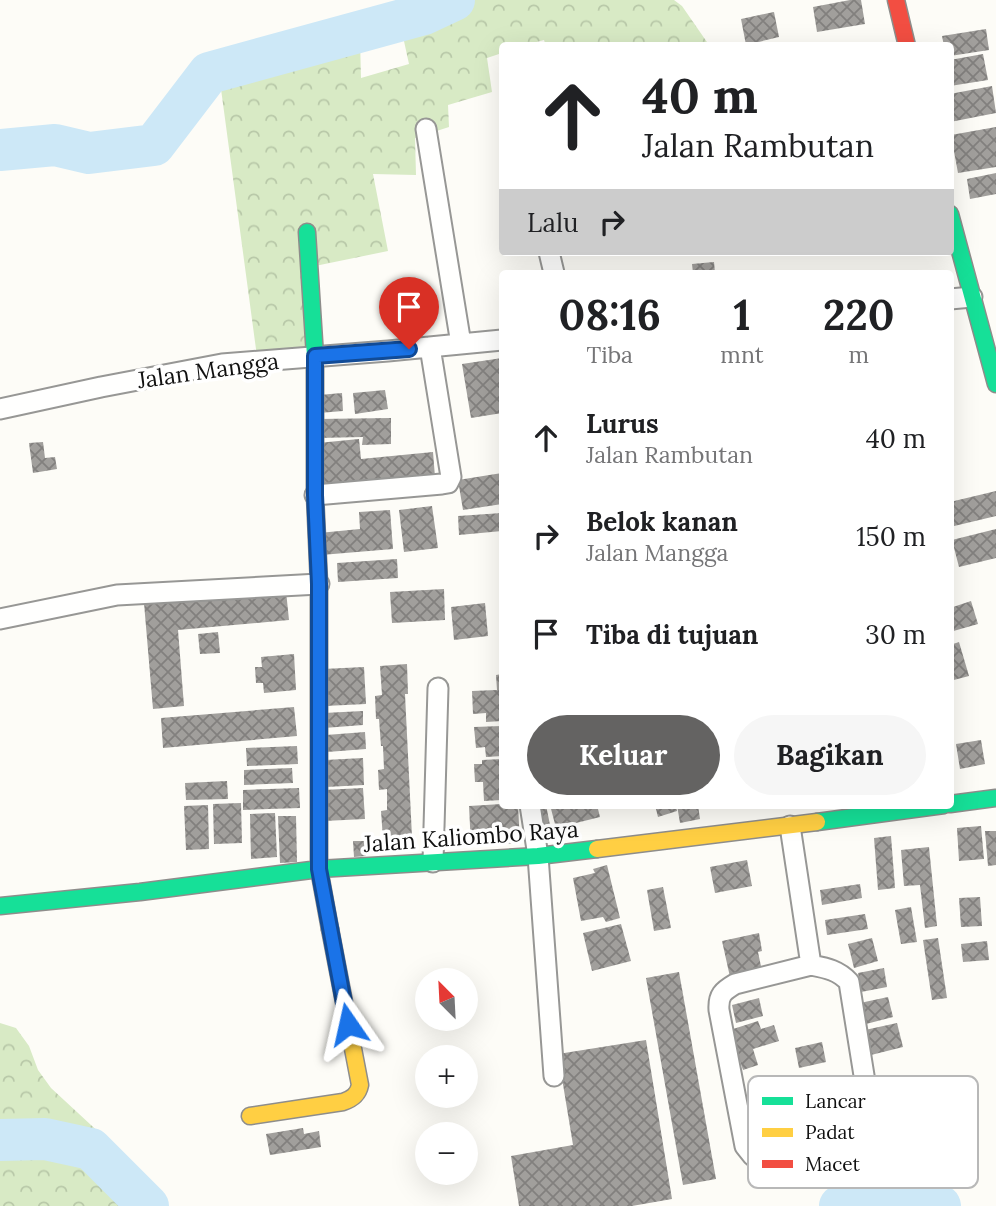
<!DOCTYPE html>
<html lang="id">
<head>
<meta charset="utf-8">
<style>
  :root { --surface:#fff; --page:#f6f6f6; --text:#202124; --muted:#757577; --accent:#646362 }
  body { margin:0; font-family:Lora,serif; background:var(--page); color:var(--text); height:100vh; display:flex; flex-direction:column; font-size:26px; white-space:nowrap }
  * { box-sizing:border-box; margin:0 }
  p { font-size:23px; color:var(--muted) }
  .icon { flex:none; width:38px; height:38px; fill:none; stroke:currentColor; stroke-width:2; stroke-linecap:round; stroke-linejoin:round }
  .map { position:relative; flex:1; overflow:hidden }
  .side { position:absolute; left:499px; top:270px; width:455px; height:539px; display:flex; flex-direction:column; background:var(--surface); border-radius:7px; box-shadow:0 7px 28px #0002 }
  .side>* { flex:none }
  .top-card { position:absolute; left:499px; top:42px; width:455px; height:214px; border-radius:7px; box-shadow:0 7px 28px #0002; background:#fff; color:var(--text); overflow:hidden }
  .needle { width:46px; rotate:336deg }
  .controls { position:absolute; left:415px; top:968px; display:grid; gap:14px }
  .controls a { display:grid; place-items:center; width:63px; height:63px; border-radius:50%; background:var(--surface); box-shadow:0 7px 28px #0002; font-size:35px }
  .pin { position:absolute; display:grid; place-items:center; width:60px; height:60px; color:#fff; margin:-72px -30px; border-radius:50% 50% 50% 0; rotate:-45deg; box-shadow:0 0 7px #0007 }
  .pin .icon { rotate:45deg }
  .me { position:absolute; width:77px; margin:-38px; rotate:349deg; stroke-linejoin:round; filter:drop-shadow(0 0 5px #0008) }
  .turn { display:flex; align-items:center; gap:24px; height:147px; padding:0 28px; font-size:32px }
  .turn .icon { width:91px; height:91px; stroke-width:2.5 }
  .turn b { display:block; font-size:49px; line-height:60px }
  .then { display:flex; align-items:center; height:66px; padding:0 28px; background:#0003; gap:14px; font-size:26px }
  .eta { display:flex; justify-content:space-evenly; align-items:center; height:119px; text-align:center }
  .eta b { font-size:42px; font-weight:800; line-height:49px }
  .primary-button { display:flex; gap:14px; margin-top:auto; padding:14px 28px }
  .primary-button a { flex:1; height:80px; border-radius:42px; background:var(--accent); color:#fff; font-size:28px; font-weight:800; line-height:80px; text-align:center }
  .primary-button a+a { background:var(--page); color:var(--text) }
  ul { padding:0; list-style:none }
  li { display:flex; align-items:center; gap:21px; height:98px; padding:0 28px }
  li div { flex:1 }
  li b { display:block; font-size:26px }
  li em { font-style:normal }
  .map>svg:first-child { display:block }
  .forest { fill:url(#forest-crowns) }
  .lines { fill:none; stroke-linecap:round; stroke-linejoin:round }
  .river { stroke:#cde8f7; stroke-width:42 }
  .building { fill:url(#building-cross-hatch) }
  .street-casing { stroke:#979795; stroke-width:23 }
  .fast-casing { stroke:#8e8d8b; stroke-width:19 }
  .slow-casing { stroke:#8e8d8b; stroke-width:19 }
  .jam-casing { stroke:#8e8d8b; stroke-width:19 }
  .street { stroke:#fffffe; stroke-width:19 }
  .fast { stroke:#16e098; stroke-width:16 }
  .slow { stroke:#ffcf43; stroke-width:16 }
  .jam { stroke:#f24e42; stroke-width:16 }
  .route-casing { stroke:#114b97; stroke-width:18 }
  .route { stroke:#1a73e8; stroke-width:12 }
  .labels { text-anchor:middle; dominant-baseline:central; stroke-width:7; stroke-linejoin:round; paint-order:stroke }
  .street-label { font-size:23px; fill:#111; stroke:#fff }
  .key { fill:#fff; stroke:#b8b8b8; stroke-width:2 }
  .key-label { font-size:19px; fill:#111 }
</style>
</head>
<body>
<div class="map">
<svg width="996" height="1206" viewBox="0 0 996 1206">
  <defs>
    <pattern id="forest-crowns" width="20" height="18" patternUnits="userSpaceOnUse" patternTransform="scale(1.75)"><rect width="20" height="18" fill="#d8eac5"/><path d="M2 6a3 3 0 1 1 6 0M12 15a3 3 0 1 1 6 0" fill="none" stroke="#b8c8a8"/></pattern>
    <pattern id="building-cross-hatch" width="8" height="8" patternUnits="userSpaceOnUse" patternTransform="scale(1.75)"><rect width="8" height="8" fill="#a19f9c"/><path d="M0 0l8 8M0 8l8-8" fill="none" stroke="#82807e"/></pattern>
  </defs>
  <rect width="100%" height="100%" fill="#fdfcf7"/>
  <path class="forest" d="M465 0H674L682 6 709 45 546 46 544 40 526 45 502 46V53L487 58 492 92 448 105 449 127 415 138 416 175 373 174 388 251 315 266 324 353 258 364 221 89C264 63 312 52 360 39L361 78 409 64 402 32Z
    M0 1023 16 1028 29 1046 38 1070 51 1088 145 1175 160 1193 164 1203 163 1206H0Z"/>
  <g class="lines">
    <path class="river" d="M0 150 55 145 89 153 154 145 209 73 424 14 454 0
      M0 1140 45 1139 91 1149 148 1206
      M840 1206 901 1194 940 1206"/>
  </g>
  <path class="building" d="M850 0H861L865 24 817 32 813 7Z
    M774 12 779 37 746 45 741 19Z
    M986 29 989 50 950 56V46H944L942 36Z
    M983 54 988 80 950 86V60Z
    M992 86 996 113 950 122V94Z
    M996 127V167L958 173 951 135Z
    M996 173V194L970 199 967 179Z
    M714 262 715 273H693L692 264Z
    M502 358V413L471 418 462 364Z
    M385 390 388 409 355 414 353 393Z
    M342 393 343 411 319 413V395Z
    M391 418V444L362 445 363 437 318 438V419Z
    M359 439 361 459 433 452 435 477 323 488 318 443Z
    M43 442 45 458 55 457 57 469 33 473 29 443Z
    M502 473V504L463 510 458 480Z
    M996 491V516L950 527V502Z
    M432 506 438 548 404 552 399 510Z
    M390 510 393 549 321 555 319 533 360 529 359 512Z
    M502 513V531L459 535 458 516Z
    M996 529V558L959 567 952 540Z
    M397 559 398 578 338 582 337 563Z
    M444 589 445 620 392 623 390 592Z
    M286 591 289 620 178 630 184 706 153 709 144 603Z
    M971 601 978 624 950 632V608Z
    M485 603 488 636 454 640 451 607Z
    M218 632 220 653 200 654 198 634Z
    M959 642 969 676 950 681V645Z
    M294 654 296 690 264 693 263 683H256L255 667H262L261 657Z
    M407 664 408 694H405L412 837 383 839 381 811 387 810V789L379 790 378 770 384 769 383 746H381L379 719H376L375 696 382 695 380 666Z
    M364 667 366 704 325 706 323 669Z
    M502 674V721L486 722V713L473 714 472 691 497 690 496 675Z
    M294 707 297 736 163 748 161 718Z
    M363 711V725L324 728V713Z
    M502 726V756L486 757 485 747 476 748 474 727Z
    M365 732 366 749 327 752 326 735Z
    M981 740 985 764 960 769 956 744Z
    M297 746 298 764 247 766 246 748Z
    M363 758 364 785 326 787 325 760Z
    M502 759V800L484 801 483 782H475L474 764H482V760Z
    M292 768 293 783 244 785V770Z
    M227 781 228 799 186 800 185 783Z
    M299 788 300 808 243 810V790Z
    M363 788 365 819 324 821 323 790Z
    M241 803 242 843 214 844 213 804Z
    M502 804V805H518L520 843 471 846 469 806Z
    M208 805 209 849 186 850 184 806Z
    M535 805H546L550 825 539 827Z
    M550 805H597L600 817 556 828Z
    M655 805H676L677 811 658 817Z
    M677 805H698L700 819 680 823Z
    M275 813 277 857 251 859 250 814Z
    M278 816H296L297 862 280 863Z
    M981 826 984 859 959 861 957 828Z
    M985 831H996V865L988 866Z
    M891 836 895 888 878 890 874 838Z
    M353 841H365L366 856 354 857Z
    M929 847 937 926 925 928 920 885 904 886 901 850Z
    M747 860 752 886 715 893 710 867Z
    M607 865 620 918 606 922 603 917 581 921 573 878 595 873 593 869Z
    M860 884 862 898 822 905 820 890Z
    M663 887 671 928 654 931 647 890Z
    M980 897 982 926 961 927 959 898Z
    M911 907 917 942 901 944 895 910Z
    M865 914 868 929 827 935 825 920Z
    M621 924 631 961 592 971 583 933Z
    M759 933 762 951 758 952 762 971 730 977 722 941Z
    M872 938 878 961 854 968 848 944Z
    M938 938 947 998 932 1000 923 940Z
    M987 941 989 960 963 962 961 944Z
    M884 968 887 987 861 992 858 973Z
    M679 972 716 1179 683 1185 646 978Z
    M888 997 893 1017 866 1024 860 1003Z
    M759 998 763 1016 736 1023 732 1005Z
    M758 1021 761 1029 774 1025 779 1041 753 1049 758 1065 743 1070 730 1030Z
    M897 1023 903 1047 871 1055 865 1030Z
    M646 1040 672 1199 632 1206H519L511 1156 573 1145 558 1054Z
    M822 1042 826 1062 799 1068 795 1048Z
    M303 1128 304 1134 319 1131 321 1147 270 1155 266 1134Z"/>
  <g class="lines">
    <g class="street-casing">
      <path id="street" d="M426 129 461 344
        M549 252 554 273
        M950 299 972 297
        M0 409 101 387 222 364 388 351 502 340
        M315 495 442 484 448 483 451 477 430 347
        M0 619 117 595 319 584
        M530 805 538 856 554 1076
        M790 826 811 965
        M433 862 438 688
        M811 965C826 968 838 970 849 982L871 1119C866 1131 855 1136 843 1141L760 1157 753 1156 745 1146 719 1010C718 995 723 991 735 984Z"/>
    </g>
    <g class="fast-casing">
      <path id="fast" d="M950 214 996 384
        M307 232 315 356V495L319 584V869L330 929
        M950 804 996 798
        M817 822 944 805
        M0 906 140 892 319 869 538 856 597 849"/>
    </g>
    <g class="slow-casing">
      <path id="slow" d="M597 849 817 822
        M250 1116 343 1102C352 1099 358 1095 360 1085L330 929"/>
    </g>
    <g class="jam-casing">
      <path id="jam" d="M896 0 907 46"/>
    </g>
    <use href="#street" class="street"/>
    <use href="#fast" class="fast"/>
    <use href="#slow" class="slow"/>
    <use href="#jam" class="jam"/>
  </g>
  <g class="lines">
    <g class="route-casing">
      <path id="route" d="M348 1024 319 869V584L315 495V356L409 349"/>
    </g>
    <use href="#route" class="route"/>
  </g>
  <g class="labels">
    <g class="street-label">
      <text transform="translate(208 370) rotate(-8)">Jalan Mangga</text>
      <text transform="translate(471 836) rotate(-4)">Jalan Kaliombo Raya</text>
    </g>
  </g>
  <rect x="748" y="1076" width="230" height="112" rx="10" class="key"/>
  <rect x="762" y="1097" width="31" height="8" fill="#16e098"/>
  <rect x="762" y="1128" width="31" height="9" fill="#ffcf43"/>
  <rect x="762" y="1160" width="31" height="8" fill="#f24e42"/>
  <g class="key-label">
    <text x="805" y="1108">Lancar</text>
    <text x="805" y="1139">Padat</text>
    <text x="805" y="1171">Macet</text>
  </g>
</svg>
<div class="controls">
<a><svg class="needle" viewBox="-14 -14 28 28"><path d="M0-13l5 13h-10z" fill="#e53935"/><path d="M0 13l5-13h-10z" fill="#757577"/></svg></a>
<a>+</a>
<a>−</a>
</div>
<div class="pin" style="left:409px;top:349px;background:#d93025"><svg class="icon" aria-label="arrive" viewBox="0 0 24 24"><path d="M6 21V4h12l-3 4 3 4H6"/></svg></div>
<svg class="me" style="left:348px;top:1024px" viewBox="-20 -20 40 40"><path d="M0-17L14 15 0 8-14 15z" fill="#1a73e8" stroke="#fff" stroke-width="4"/></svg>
<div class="top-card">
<div class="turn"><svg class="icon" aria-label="ahead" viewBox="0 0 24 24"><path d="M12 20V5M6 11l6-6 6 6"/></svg><div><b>40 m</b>Jalan Rambutan</div></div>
<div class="then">Lalu<svg class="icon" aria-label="right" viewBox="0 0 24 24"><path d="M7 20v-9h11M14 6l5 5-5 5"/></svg></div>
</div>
<section class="side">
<div class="eta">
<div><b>08:16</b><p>Tiba</p></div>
<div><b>1</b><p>mnt</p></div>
<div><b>220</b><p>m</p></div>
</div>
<ul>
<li><svg class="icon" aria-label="ahead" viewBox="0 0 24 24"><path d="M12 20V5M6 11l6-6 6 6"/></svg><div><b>Lurus</b><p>Jalan Rambutan</p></div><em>40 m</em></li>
<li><svg class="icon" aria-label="right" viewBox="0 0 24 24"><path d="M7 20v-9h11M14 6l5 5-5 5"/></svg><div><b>Belok kanan</b><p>Jalan Mangga</p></div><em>150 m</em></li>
<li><svg class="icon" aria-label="arrive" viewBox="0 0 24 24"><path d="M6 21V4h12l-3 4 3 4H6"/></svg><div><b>Tiba di tujuan</b></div><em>30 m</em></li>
</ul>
<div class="primary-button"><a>Keluar</a><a>Bagikan</a></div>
</section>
</div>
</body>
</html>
